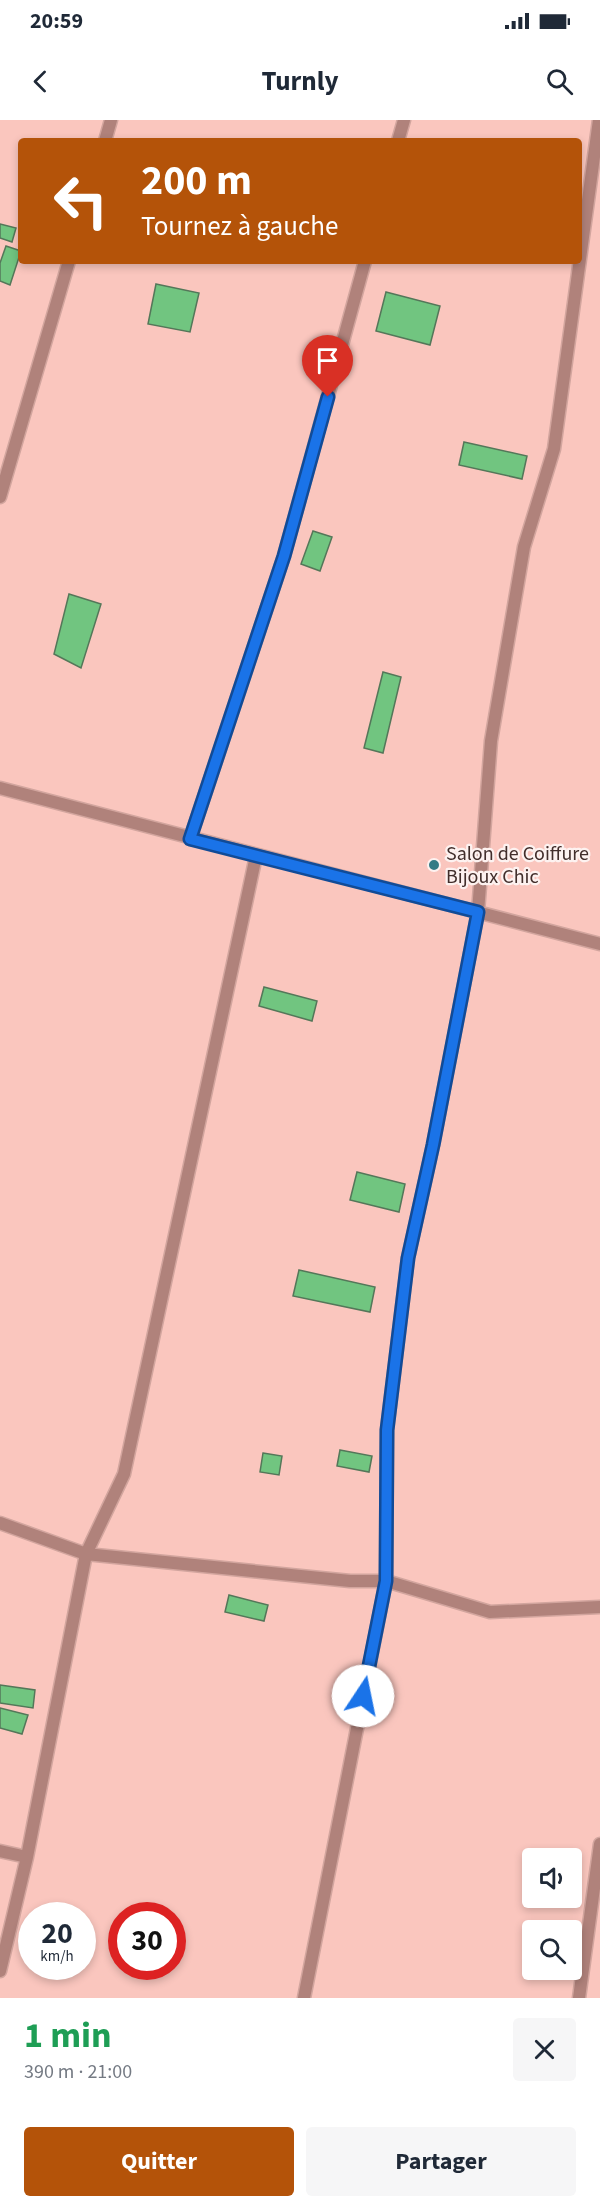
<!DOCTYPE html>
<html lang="fr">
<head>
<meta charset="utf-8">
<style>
  :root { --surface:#fff; --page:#f6f6f7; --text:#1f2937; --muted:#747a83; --accent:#b45309 }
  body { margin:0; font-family:"Source Sans 3",sans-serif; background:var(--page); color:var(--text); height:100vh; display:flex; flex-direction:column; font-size:22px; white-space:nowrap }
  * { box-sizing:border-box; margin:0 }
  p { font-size:20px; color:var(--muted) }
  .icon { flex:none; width:33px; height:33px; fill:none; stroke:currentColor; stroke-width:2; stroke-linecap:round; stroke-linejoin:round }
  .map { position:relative; height:1878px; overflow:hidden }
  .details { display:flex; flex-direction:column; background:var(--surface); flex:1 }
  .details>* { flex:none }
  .top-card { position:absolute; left:18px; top:18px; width:564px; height:126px; border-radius:6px; box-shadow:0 3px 9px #0003; background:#b45309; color:#fff; overflow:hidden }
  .fabs { position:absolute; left:522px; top:1728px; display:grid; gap:12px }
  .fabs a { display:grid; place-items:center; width:60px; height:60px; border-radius:6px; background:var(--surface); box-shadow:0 3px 9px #0003; font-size:30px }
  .speed { position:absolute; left:18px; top:1782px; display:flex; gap:12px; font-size:30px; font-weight:700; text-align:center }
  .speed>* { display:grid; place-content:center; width:78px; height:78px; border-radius:50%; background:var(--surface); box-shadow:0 3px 9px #0003; line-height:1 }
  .speed small { font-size:15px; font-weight:400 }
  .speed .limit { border:9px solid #d22; background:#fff; color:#111 }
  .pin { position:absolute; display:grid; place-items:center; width:51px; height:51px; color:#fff; margin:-62px -26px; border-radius:50% 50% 50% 0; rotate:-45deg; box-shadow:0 0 6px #0007 }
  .pin .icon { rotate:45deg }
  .me { position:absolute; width:66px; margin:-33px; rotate:11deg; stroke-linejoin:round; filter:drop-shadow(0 0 4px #0008) }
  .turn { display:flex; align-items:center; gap:21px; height:126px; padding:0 24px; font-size:27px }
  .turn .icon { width:78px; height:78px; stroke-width:2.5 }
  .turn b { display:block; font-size:42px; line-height:51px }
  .round { display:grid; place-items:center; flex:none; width:63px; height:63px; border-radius:6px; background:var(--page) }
  .summary { display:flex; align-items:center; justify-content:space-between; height:102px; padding:0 24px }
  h1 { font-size:36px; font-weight:700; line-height:45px; color:#1e9e55 }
  .button { display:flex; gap:12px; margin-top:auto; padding:12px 24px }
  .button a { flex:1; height:69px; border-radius:6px; background:var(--accent); color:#fff; font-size:24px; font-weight:700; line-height:69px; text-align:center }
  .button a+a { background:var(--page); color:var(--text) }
  .status { display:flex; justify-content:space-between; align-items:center; height:42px; padding:0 30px; background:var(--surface); direction:ltr }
  .status svg { height:16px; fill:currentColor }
  header { display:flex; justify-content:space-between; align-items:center; height:78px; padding:0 24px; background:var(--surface); font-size:27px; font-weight:700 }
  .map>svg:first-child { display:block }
  .building { fill:#71c580; stroke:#547759; stroke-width:1.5 }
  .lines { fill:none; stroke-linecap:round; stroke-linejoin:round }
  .minor-casing { stroke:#d2a59e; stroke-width:15 }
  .minor { stroke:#b0827b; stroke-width:12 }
  .route-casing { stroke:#114b97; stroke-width:15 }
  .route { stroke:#1a73e8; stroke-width:10 }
  .poi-dot { fill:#347b85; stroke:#fdf2f0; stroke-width:2 }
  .labels { text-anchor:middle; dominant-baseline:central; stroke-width:4.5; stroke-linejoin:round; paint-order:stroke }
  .poi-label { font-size:20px; fill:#422e2b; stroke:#fdf2f0; text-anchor:start }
</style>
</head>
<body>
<div class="status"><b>20:59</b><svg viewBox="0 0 49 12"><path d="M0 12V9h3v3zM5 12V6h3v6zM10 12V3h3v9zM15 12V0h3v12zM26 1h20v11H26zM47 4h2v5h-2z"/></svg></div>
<header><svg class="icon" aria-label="back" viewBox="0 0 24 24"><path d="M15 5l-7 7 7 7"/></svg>Turnly<svg class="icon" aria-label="search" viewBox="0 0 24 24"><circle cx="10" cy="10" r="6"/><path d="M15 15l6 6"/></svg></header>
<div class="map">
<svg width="600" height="1878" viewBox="0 0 600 1878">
  <rect width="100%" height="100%" fill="#fac6be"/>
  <path class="building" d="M0 104 16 108 12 122 0 118Z
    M6 126 21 131 10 165 0 161V143Z
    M156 164 199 173 190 212 148 204Z
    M386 172 440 186 430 225 376 211Z
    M464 322 527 336 522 359 459 345Z
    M313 411 332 417 320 451 301 444Z
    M69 474 101 484 81 548 54 534Z
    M383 552 401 557 383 633 364 628Z
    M264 867 317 881 312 901 259 886Z
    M357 1052 405 1064 399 1092 350 1080Z
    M299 1150 375 1167 370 1192 293 1176Z
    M340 1330 372 1336 369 1352 337 1346Z
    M263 1333 282 1336 279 1355 260 1352Z
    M229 1475 268 1485 264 1501 225 1492Z
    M0 1565 35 1570 33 1588 0 1583Z
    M0 1588 28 1595 22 1614 0 1608Z"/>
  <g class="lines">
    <g class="minor-casing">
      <path id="minor" d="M105 21 111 0
        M398 21 404 0
        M0 377 69 141
        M0 668 600 824
        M190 719 284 436 365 141
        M0 1403 86 1434 350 1461H386L490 1492 600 1487
        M0 1731 27 1737
        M0 1851 27 1737 86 1434 124 1354 256 736
        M304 1878 386 1461 387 1310 408 1138 433 1025 478 792 491 621 524 427 554 329 599 0
        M579 1878 600 1724"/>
    </g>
    <use href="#minor" class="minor"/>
  </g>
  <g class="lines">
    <g class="route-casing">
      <path id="route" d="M328 277 284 436 190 719 478 792 433 1025 408 1138 387 1310 386 1461 363 1576"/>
    </g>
    <use href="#route" class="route"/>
  </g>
  <circle class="poi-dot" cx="434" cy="745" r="6"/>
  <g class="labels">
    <g class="poi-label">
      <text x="446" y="734">Salon de Coiffure<tspan x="446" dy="23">Bijoux Chic</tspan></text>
    </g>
  </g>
</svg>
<div class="fabs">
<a><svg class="icon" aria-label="sound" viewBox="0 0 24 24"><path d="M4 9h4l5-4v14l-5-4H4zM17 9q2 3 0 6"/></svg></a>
<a><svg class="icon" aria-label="search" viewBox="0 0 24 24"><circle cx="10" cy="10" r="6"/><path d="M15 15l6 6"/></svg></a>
</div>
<div class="speed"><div>20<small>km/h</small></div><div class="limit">30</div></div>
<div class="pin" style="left:328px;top:277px;background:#d93025"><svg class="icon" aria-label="arrive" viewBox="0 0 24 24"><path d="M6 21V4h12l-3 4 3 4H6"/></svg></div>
<svg class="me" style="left:363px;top:1576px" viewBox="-20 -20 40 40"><circle r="19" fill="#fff"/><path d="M0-13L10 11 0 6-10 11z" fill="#1a73e8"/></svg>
<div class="top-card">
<div class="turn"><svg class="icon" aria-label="left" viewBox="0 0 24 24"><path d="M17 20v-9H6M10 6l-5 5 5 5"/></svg><div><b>200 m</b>Tournez à gauche</div></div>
</div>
</div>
<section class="details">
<div class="summary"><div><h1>1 min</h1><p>390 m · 21:00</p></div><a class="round"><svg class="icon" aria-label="close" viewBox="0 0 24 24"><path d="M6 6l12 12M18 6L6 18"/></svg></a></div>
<div class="button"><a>Quitter</a><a>Partager</a></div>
</section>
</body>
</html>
